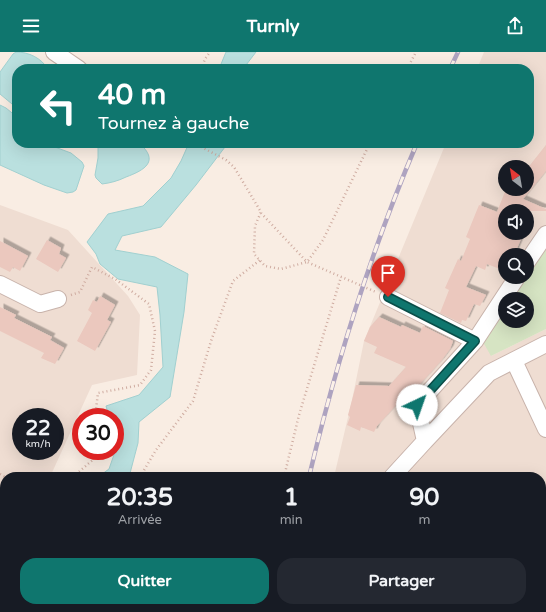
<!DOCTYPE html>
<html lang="fr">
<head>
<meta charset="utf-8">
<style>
  :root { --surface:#171b24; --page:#242831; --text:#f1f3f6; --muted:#9ea1a6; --accent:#0f766e }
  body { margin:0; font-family:"Varela Round",sans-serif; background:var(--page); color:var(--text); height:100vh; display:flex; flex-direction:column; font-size:15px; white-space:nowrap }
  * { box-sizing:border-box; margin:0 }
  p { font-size:13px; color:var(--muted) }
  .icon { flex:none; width:22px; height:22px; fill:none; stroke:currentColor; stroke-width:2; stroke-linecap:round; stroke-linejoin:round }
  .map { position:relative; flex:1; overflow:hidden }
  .sheet { position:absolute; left:0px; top:420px; width:546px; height:140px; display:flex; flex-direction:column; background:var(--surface); border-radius:16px 16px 0 0; box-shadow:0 4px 16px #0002 }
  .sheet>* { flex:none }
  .hud { position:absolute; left:12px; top:12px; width:522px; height:84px; border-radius:16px; box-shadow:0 4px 16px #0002; background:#0f766e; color:#fff; overflow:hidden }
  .needle { width:26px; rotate:329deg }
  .tools { position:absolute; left:498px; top:108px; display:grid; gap:8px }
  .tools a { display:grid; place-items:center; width:36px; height:36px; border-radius:50%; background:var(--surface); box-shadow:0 4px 16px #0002; font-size:20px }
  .speed { position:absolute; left:12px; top:356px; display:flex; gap:8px; font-size:20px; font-weight:700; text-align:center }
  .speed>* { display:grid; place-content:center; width:52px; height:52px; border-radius:50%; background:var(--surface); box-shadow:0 4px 16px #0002; line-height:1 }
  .speed small { font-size:10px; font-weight:400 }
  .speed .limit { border:6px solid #d22; background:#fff; color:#111 }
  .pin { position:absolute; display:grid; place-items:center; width:34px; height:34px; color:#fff; margin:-41px -17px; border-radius:50% 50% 50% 0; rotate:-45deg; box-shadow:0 0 4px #0007 }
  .pin .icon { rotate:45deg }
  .me { position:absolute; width:44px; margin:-22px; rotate:42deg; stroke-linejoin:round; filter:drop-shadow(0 0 3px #0008) }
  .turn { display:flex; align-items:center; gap:14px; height:84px; padding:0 20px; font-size:18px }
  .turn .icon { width:52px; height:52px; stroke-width:2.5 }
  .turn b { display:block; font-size:28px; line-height:34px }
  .eta { display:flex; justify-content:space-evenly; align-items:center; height:68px; text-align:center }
  .eta b { font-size:24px; font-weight:700; line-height:28px }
  .primary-button { display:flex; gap:8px; margin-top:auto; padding:8px 20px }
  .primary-button a { flex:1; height:46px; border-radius:16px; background:var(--accent); color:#fff; font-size:16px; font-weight:700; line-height:46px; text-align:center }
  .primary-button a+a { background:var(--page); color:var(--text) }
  header { display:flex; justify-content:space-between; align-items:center; height:52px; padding:0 20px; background:var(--accent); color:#fff; font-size:18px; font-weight:700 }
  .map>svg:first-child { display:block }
  .residential { fill:#efddd2; fill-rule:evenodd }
  .industrial { fill:#e8e1dd }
  .green { fill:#d6e4c3; fill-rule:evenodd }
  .water { fill:#bae0df; stroke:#a1d0d0 }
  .building { fill:#ebc8be; filter:url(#shadow) }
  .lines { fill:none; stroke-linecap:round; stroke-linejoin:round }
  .minor-casing { stroke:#c8b3ab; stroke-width:18 }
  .path { stroke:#cfaca1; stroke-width:2.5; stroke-dasharray:1 3; stroke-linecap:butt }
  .minor { stroke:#fff; stroke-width:16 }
  .rail-casing { stroke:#aea3c0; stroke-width:4.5 }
  .rail { stroke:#fcf1e8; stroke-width:3; stroke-dasharray:9; stroke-linecap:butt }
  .route-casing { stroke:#0a4d48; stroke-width:10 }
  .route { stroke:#0f766e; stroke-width:7 }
</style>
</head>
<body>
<header><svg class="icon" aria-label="menu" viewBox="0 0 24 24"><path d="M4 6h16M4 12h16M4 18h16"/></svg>Turnly<svg class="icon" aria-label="share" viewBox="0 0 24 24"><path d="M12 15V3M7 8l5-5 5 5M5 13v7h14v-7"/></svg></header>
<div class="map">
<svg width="546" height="560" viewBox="0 0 546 560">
  <defs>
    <filter id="shadow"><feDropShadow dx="3.5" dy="-3.5" stdDeviation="0" flood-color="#0004"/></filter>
  </defs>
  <rect width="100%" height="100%" fill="#f9ede3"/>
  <path class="residential" d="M484 0H546V173L527 203H505V225H514L491 304 546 277V560H309L310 555H541V425H334L352 348 364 289 446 91H529V17H477ZM505 115H527V137H505ZM505 159H527V181H505Z
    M0 153 68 178 128 244 140 263 137 323 92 333 50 425H5V531L0 543ZM21 365H55V399H21Z"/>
  <path class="industrial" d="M65 555H197L196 560H62Z"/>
  <path class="green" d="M546 173V277L491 304 479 283 514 225H527V203L542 177ZM505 247H527V269H505Z"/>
  <path class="water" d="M16 0C29 0 41 6 48 17H17V52H12L0 42V20L13 2Z
    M226 0H256L243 17H219Z
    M0 53 6 56 17 65V91H44L71 101 82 110 84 114 76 138 73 140 67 141 44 133 0 113Z
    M98 91H139C160 109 145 118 126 125 118 129 110 131 102 132L96 126 95 123 98 106Z
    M189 91H226L225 95 196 133 161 175 122 184 115 198 155 205 188 222 184 260 170 345 139 370 138 391 129 425H98L109 417 117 394 115 387V365H109L106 354 139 343 163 315 160 263 157 235 118 227 100 212 96 202 87 190 108 162 143 154 171 126 181 109Z
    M5 534V555H27L26 560H1Z"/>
  <path class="building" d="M546 93V119L523 147 546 157V159H505V181L521 187 514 203H505V219L487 212 485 218 476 214 466 235 486 243 480 254 474 252 466 269 462 268 461 271 440 261 449 238 445 236 458 207 461 209 470 187 466 185 479 153 497 160 506 137H527V117Z
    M47 188 61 196 59 202 66 206 58 220 36 207Z
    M0 189 28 204 20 219 13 215 10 220 0 215Z
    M100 244 115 253 107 268 111 270 95 299 77 289 92 261 88 258 93 248 97 250Z
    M0 255 16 263 14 266 52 285 50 288 64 296 55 312 41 306 44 301 0 279Z
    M379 265 401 275 402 273 420 281 423 274 453 289 450 297 441 309 403 351 400 349 377 374 374 380 361 375 360 379 347 373 350 365 348 363 356 333 389 334 406 315 374 301 377 295 364 289 370 275Z"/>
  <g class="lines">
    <g class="minor-casing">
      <path id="minor" d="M54 0 79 17
        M527 210 546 182
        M0 232 40 252 58 247
        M388 245 475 289
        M514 309 546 377
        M425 389 489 321 546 292
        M392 425 425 389 417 353 475 289 517 225
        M541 523 546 525
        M309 560 310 555"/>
    </g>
    <path class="path" d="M201 17 205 7 210 0
      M407 17 416 0
      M194 91 226 108 234 115 261 160 255 174 254 202 265 214 281 217 307 210 323 188 370 91
      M261 161 307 210 376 240
      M71 243 80 240 92 215 115 227 149 252 155 279 151 318 140 333 98 341 95 365
      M0 422 5 425
      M73 425 103 399
      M140 425 156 398 193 349 211 289 233 229 260 208
      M284 425 299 363 341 225
      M41 560 44 555
      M252 560 253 555"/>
    <use href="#minor" class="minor"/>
    <g class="rail-casing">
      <path id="rail" d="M450 17 458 0
        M309 425C336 311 371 199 417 91
        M277 560 278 555"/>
    </g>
    <use href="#rail" class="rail"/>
  </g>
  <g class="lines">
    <g class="route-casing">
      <path id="route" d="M388 245 475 289 417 353"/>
    </g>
    <use href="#route" class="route"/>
  </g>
</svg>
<div class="tools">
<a><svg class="needle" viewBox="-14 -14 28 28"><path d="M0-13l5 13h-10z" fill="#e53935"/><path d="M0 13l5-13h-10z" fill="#9ea1a6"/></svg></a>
<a><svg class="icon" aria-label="sound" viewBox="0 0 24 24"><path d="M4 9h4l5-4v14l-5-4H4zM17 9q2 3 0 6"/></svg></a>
<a><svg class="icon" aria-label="search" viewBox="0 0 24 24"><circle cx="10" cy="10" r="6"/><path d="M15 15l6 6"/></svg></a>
<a><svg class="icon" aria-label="layers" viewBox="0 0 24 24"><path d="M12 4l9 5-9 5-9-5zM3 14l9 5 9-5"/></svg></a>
</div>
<div class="speed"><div>22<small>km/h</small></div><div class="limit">30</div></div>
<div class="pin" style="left:388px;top:245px;background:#d93025"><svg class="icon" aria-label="arrive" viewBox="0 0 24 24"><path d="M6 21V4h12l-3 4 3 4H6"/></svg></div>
<svg class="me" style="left:417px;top:353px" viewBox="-20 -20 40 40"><circle r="19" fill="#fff"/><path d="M0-13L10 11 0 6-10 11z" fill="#0f766e"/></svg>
<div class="hud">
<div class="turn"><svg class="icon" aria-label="left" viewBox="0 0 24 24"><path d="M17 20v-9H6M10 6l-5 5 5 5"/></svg><div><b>40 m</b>Tournez à gauche</div></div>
</div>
<section class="sheet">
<div class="eta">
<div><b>20:35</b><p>Arrivée</p></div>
<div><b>1</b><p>min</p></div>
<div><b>90</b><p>m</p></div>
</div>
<div class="primary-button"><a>Quitter</a><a>Partager</a></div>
</section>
</div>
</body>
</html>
